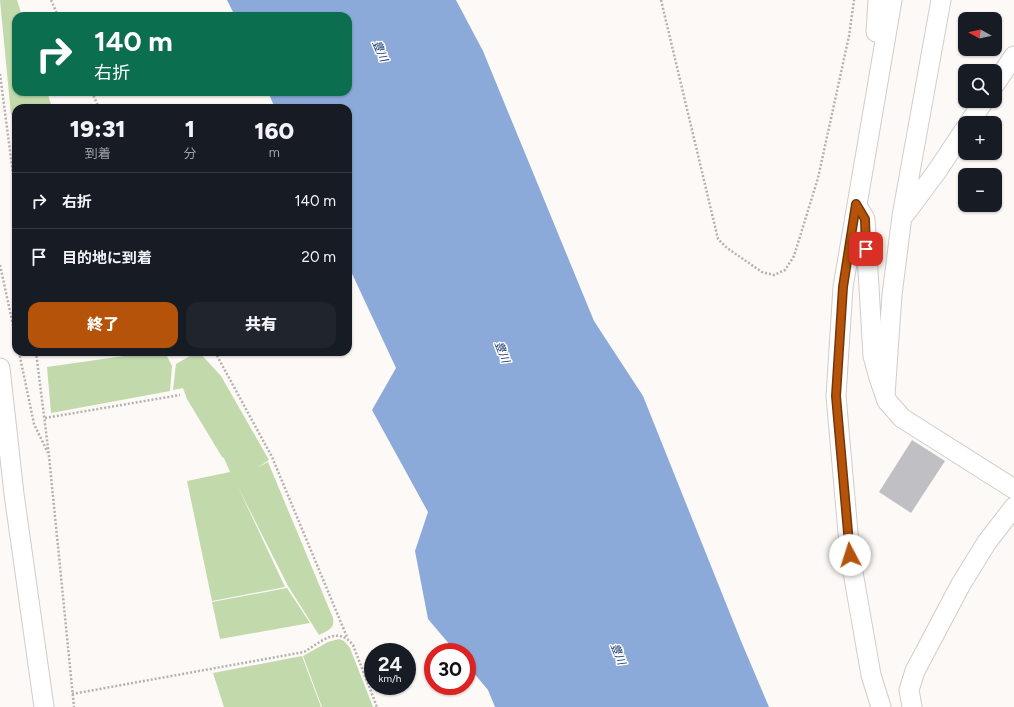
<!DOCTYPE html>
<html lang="ja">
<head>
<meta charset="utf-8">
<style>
  :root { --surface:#171b24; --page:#20242c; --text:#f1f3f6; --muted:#9ea1a6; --line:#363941; --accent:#b45309 }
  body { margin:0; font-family:Figtree,"Noto Sans JP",sans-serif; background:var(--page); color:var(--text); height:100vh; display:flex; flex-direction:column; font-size:15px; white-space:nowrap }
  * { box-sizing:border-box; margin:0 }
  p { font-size:13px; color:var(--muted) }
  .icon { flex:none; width:22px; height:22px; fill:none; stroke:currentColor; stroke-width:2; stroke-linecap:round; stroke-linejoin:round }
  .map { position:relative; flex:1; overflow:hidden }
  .panel { position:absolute; left:12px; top:104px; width:340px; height:252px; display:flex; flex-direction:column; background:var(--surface); border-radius:12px; box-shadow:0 1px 3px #0004 }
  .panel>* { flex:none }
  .guide { position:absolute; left:12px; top:12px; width:340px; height:84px; border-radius:12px; box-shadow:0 1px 3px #0004; background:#0b6e4f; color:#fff; overflow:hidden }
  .needle { width:26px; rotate:278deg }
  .controls { position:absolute; left:958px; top:12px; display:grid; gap:8px }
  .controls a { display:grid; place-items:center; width:44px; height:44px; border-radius:8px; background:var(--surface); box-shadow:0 1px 3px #0004; font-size:20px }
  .speed { position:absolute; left:364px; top:643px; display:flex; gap:8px; font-size:20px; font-weight:700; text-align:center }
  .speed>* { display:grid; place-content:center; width:52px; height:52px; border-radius:50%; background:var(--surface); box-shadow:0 1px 3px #0004; line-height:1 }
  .speed small { font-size:10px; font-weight:400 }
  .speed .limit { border:6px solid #d22; background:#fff; color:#111 }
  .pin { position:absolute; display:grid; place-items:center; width:34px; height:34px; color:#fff; margin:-17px; border-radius:8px; box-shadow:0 2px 6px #0006 }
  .me { position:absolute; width:44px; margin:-22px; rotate:355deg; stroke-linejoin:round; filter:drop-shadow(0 0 3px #0008) }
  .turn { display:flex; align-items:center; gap:14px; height:84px; padding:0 16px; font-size:18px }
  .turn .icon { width:52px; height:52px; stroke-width:2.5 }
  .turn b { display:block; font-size:28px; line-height:34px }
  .eta { display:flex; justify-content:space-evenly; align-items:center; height:68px; text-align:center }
  .eta b { font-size:24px; font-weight:800; line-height:28px }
  .action { display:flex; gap:8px; margin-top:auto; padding:8px 16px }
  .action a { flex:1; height:46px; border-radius:12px; background:var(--accent); color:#fff; font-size:16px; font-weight:800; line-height:46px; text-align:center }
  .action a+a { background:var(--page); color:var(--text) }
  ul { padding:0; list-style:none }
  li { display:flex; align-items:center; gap:12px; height:56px; padding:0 16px; border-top:1px solid var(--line) }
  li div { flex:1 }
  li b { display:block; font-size:15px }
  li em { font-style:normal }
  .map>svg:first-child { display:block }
  .green { fill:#c2d9ab }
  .water { fill:#8caad9 }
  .building { fill:#c0c0c4 }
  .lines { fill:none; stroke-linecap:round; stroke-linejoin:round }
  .street-casing { stroke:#d0cdca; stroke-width:21 }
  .path { stroke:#b4b1af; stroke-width:2.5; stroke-dasharray:2 2; stroke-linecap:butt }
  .street { stroke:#fff; stroke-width:19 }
  .route-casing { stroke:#753606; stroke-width:10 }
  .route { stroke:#b45309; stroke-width:7 }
  .labels { text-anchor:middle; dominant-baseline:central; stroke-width:3; stroke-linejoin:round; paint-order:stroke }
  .water-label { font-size:11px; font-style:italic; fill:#0d336a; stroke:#fff }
</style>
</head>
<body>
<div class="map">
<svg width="1014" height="707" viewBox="0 0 1014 707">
  <rect width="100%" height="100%" fill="#fcf9f6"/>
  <path class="green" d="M0 0H17L22 16H16V92H47L52 107 16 108V114L11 115Z
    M16 116V153L12 117Z
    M131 352H165L172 366 170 391 51 413 47 367 131 355Z
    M197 352H199L221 376 269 460 257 468 268 462 333 618C335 629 328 630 319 635L288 586 238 487 285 587 212 601 187 481 230 472 224 458 251 472 222 457 187 399 183 388 173 390 176 364Z
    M287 588 310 623 220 639 212 602Z
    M339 639 344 641 350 648 373 707H322L303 656 328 642Z
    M302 656 321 707H224L213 673Z"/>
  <path class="water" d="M227 0H456L483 51 594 321 643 396 741 641 769 707H495L488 690 467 665V652H456L428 619 415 551 428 512 372 410 396 368 348 265V108H275L268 92H348V16H235Z"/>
  <path class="building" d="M912 440 945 461 911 513 879 492Z"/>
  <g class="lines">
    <g class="street-casing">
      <path id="street" d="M876 32 878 0
        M995 84 1014 56
        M969 123 984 101
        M858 207 865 219 873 356 879 378 887 401 902 418 1014 489
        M905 214 937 171 965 129
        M0 368 14 494 44 707
        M885 395 892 295 902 216 941 0
        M881 707 871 675 850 555 836 396 843 287 892 0
        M912 707 909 690 915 671 961 584 987 542 1014 507"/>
    </g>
    <path class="path" d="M51 0 58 16
      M661 0 718 239 727 248 762 272 774 275 785 270 794 256 818 178 849 36 854 0
      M0 74 16 197
      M92 92 99 108
      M0 265 16 339
      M19 352 34 424 48 453
      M36 352 49 456 74 707
      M215 352 272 457 347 637
      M45 418 180 395
      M72 694 304 652C321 642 337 625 353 645L377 707"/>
    <use href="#street" class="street"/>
  </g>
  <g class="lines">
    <g class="route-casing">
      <path id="route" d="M850 555 836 396 843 287 856 204 865 219 866 249"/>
    </g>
    <use href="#route" class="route"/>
  </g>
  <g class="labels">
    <g class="water-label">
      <text transform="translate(380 51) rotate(67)">豊川</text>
      <text transform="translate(502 352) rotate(69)">豊川</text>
      <text transform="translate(618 654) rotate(69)">豊川</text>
    </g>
  </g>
</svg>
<div class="controls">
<a><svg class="needle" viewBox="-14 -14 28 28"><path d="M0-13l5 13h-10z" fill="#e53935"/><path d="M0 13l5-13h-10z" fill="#9ea1a6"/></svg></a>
<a><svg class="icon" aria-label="search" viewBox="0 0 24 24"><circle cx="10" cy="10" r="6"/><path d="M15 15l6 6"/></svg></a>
<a>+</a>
<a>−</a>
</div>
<div class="speed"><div>24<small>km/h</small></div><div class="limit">30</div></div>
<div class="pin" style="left:866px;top:249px;background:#d93025"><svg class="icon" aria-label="arrive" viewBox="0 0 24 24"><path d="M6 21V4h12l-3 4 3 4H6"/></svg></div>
<svg class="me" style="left:850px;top:555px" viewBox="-20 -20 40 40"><circle r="19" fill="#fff"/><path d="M0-13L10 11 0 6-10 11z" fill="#b45309"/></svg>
<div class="guide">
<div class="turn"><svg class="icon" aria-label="right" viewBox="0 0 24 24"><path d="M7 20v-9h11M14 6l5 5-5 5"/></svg><div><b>140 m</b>右折</div></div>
</div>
<section class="panel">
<div class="eta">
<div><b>19:31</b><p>到着</p></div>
<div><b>1</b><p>分</p></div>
<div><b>160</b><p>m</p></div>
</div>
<ul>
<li><svg class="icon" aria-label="right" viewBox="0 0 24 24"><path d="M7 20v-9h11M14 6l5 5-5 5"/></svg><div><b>右折</b></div><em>140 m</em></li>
<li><svg class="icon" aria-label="arrive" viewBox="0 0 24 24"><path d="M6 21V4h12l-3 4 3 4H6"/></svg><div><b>目的地に到着</b></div><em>20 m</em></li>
</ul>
<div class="action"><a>終了</a><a>共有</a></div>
</section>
</div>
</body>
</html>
